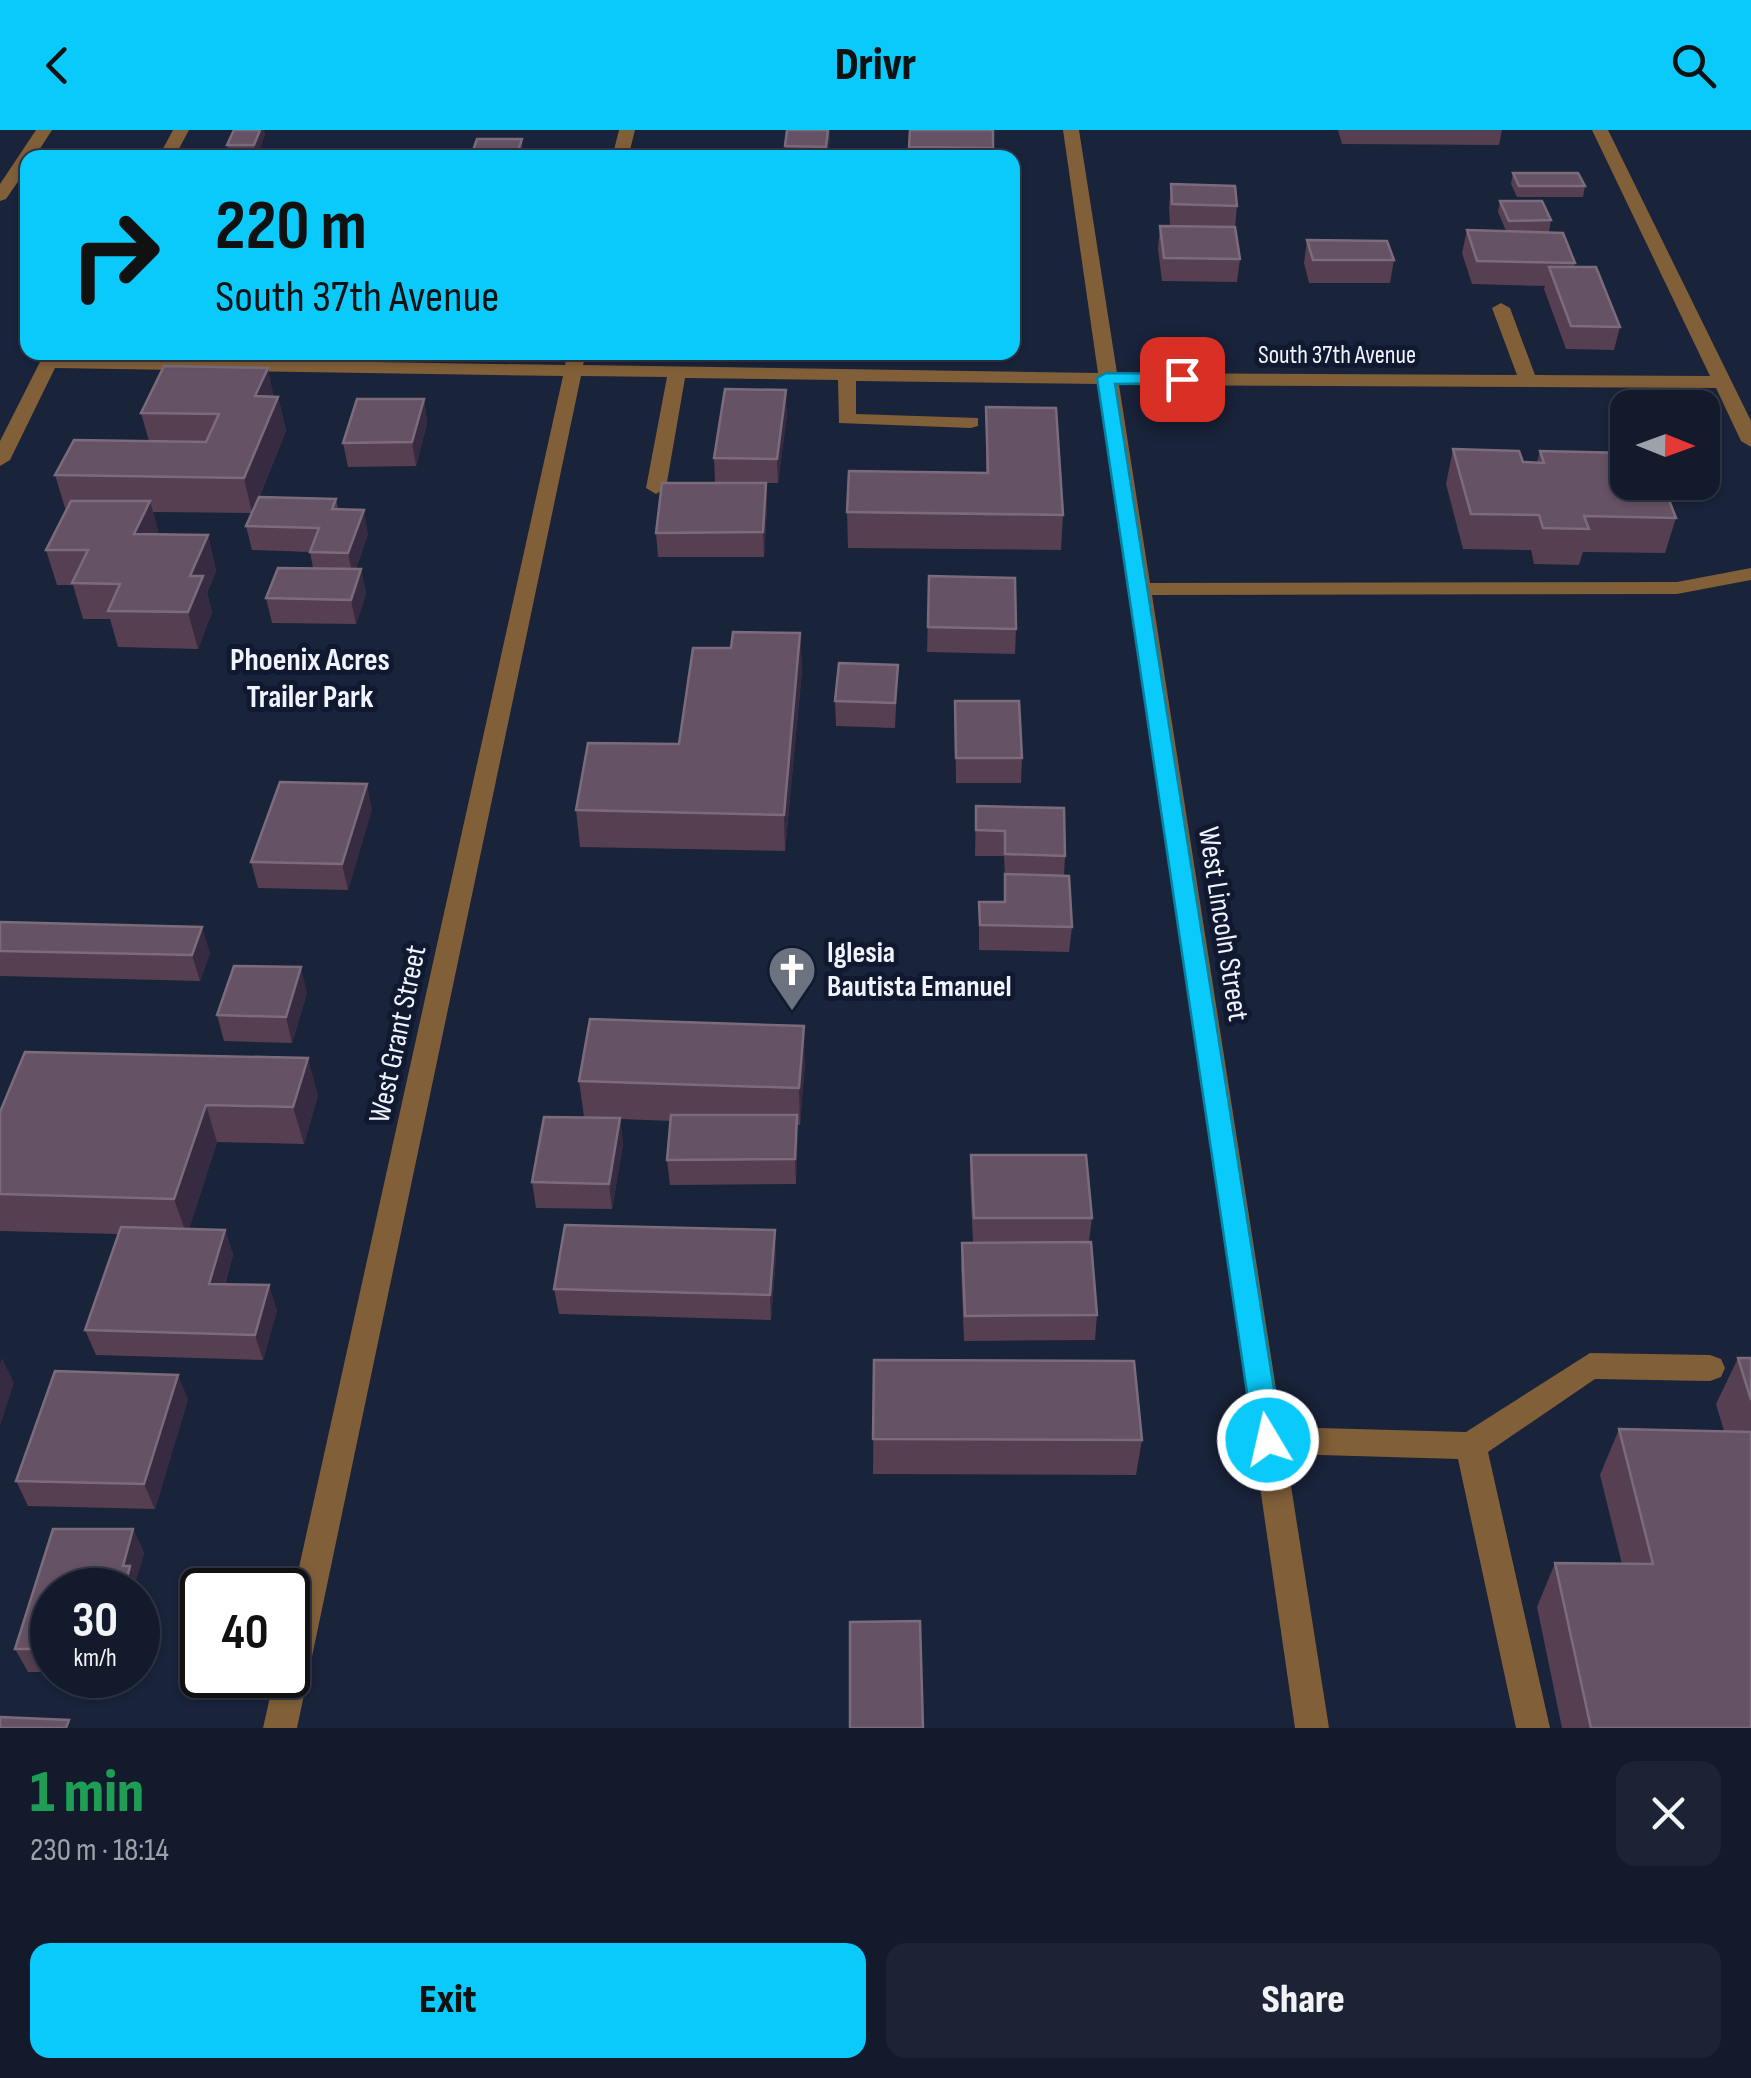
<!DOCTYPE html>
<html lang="en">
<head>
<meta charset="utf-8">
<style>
  :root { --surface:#131a2c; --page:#1c2334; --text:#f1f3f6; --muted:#9da1a9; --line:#323848; --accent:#09cafa }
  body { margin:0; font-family:"Sofia Sans Condensed",sans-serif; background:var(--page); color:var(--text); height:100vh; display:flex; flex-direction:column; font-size:38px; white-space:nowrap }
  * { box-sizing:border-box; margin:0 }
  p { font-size:32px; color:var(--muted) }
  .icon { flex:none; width:55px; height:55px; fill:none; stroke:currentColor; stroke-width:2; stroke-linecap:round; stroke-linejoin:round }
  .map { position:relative; height:1598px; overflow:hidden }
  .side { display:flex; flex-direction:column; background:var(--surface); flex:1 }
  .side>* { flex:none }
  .banner { position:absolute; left:20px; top:20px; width:1000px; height:210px; border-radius:20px; box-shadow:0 2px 8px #0004,0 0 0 2px var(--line); background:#09cafa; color:#111; overflow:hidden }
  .needle { width:65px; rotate:91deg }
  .tools { position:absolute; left:1610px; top:260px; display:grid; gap:20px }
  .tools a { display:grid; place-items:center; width:110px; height:110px; border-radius:20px; background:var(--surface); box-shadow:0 2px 8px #0004,0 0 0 2px var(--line); font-size:50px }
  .speed { position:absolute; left:30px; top:1438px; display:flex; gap:20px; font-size:50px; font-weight:700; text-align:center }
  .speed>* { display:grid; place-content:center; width:130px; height:130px; border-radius:50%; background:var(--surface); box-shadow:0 2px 8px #0004,0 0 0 2px var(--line); line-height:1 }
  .speed small { font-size:25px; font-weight:400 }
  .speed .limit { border:5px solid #111; border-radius:15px; background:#fff; color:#111 }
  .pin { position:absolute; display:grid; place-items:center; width:85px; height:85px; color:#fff; margin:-42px; border-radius:20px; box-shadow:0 5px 15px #0006 }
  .me { position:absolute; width:110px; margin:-55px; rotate:351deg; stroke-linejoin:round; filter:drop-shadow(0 0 8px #0008) }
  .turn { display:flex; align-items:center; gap:35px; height:210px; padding:0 30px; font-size:45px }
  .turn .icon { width:130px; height:130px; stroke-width:2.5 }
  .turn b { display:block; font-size:70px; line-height:85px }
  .round { display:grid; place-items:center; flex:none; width:105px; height:105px; border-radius:20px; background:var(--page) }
  .headline { display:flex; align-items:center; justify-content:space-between; height:170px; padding:0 30px }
  h1 { font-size:60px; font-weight:800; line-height:75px; color:#1e9e55 }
  .action { display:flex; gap:20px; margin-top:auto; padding:20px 30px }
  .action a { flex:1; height:115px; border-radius:20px; background:var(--accent); color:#111; font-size:40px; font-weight:800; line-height:115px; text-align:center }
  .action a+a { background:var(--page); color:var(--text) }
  header { display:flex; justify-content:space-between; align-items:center; height:130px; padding:0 30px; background:var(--accent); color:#111; font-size:45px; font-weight:800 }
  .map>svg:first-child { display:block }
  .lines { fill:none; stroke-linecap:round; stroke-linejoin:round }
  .minor { fill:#815f38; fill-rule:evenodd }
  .wall { fill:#553f51 }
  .shaded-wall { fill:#362b40 }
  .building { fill:#655264; stroke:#7b6c7c; stroke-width:2.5 }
  .route { fill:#09cafa; stroke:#0683a2; stroke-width:2.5 }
  .labels { text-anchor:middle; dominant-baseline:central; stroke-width:10; stroke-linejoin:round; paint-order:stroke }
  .far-street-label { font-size:25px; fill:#f0f4fe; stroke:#10192f }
  .street-label { font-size:30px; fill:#f0f4fe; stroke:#10192f }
  .poi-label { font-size:30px; font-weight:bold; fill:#f0f4fe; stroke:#10192f; text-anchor:start }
  .neighbourhood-label { font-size:32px; font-weight:bold; fill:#f0f4fe; stroke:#10192f }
</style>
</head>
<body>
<header><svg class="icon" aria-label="back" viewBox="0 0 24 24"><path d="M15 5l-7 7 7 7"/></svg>Drivr<svg class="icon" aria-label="search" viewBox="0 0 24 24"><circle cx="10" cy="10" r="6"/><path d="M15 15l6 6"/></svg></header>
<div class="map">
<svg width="1751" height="1598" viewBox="0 0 1751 1598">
  <rect width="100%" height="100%" fill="#19233a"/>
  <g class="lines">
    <path class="minor" d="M36 0H52L34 28H28V37L6 69 0 71V54Z
      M173 0H189L174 28H158Z
      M619 0H635L628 28H612Z
      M1063 0H1079L1117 243 1517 245 1492 178 1501 173 1510 178 1535 245 1710 246 1592 0H1608L1751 291V317L1741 311 1716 258 1119 255 1150 453 1677 452 1751 438V450L1677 464 1152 465 1282 1297 1466 1302 1590 1223 1710 1225 1721 1229 1725 1238 1721 1247 1710 1251 1595 1249 1488 1322 1550 1598H1516L1458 1329 1286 1324 1329 1598H1295L1100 254 856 251V284L978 288V296L971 298 839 293 838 250 685 248 666 358 656 364 646 358 667 247 581 246 297 1598H263L275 1545H288V1487L563 246 55 238 10 330 0 336V311L45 222H63L61 227 565 235 568 222H586L583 235 1098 243Z"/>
  </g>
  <path class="wall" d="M910 0H993V28H909Z
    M1338 0H1502L1499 15 1342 14Z
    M265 4 257 26H230L227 15Z
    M830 6 828 25 887 28H785V16Z
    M1012 43 1016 73 1015 96H1012Z
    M1513 43 1585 56 1583 67H1517L1511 54Z
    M1171 54 1237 76 1235 98 1240 129 1237 152 1162 151 1158 119 1160 96H1170L1169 77Z
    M1500 71 1551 90 1549 102 1575 133 1574 137 1620 197 1614 220 1566 219 1544 159 1545 156 1472 154 1462 123 1467 100 1506 101 1498 82Z
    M1307 110 1394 130 1390 153H1309L1304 133Z
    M278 267 286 301 258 370 336 369 338 379 368 404 356 439H361L366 464 356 494 272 493 266 468 313 438 310 422 252 420 246 396 252 383 153 382 159 405H208L216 441 207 463 212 482 198 519 118 517 110 489H83L73 455H57L46 420 66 381 55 345 149 311 141 283Z
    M424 269 427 293 416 336 348 337 343 313Z
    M986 277 1063 385 1061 420 848 418 847 382 986 343Z
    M787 284 778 353H766L767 377 764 427H658L656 403 715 352 714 328Z
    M1453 319 1523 332H1537L1540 321 1676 388 1665 423 1583 422 1579 435 1534 434 1531 420 1463 419 1446 354Z
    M929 446 1016 499 1015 524 927 522Z
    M800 503 802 540 785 721 580 717 576 680 679 614 731 518Z
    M898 535 895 598 836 596 835 571Z
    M955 571 1022 628 1021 653H956Z
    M976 676 1065 726 1064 746 1072 797 1069 822 979 820V772H1004L1005 749 1004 726H975Z
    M372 679 348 760 258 758 251 732Z
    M0 792 210 823 200 851 0 846Z
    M307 863 292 913 224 911 217 885Z
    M805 933 800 995H797L796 1054 670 1055 667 1030 671 991 620 989 623 1014 612 1079 536 1078 532 1052 584 987 579 951Z
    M318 965 304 1014 217 1012 189 1099 225 1100 233 1125 225 1154 277 1180 263 1230 96 1225 85 1200 119 1104 0 1101V982Z
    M971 1025 1092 1088 1089 1112 1097 1185 1095 1210 964 1211 961 1138 962 1113H973L970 1051Z
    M776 1125 771 1190 559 1184 554 1159Z
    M1738 1228H1751V1598H1562L1537 1477 1555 1433 1622 1434 1600 1345 1619 1299 1724 1301 1716 1274Z
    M874 1230 1142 1310 1136 1345 873 1344Z
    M188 1269 155 1379 28 1376 16 1351Z
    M53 1399H133L144 1423 136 1450 141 1460 138 1473V1460H52V1542H28L15 1519Z"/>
  <path class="shaded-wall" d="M260 0H264L265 4 257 26 254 15Z
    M828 0H830V6L828 28H826Z
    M522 9 524 28H516Z
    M268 238 275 272 255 266Z
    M786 260 787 284 778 353 777 329Z
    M278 267 286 301 252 383 244 348Z
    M424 269 427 293 416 336 412 312Z
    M766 353 767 377 764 427 763 402Z
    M150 371 160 407 134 404Z
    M364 380 368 404 353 447 348 423Z
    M208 405 216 441 207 463 212 482 198 519 188 482 190 446Z
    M361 439 366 464 356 494 351 470Z
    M800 503 802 540 785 721 784 685Z
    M367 654 372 679 348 760 342 734Z
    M202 797 210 823 200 851 192 825Z
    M301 837 307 863 292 913 286 887Z
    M804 896 805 933 800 995 799 958Z
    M308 928 318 965 304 1014 293 977Z
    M206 975 217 1012 187 1106 174 1069Z
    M797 985 798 1010 796 1054 795 1029Z
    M620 988 623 1014 612 1079 609 1054Z
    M225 1100 233 1125 217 1179 209 1154Z
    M775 1100 776 1125 771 1190 770 1165Z
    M269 1155 277 1180 263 1230 255 1205Z
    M2 1228 14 1253 0 1296V1234Z
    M178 1245 188 1269 155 1379 144 1354Z
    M133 1399 144 1423 136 1450 141 1460 138 1473V1460H124L123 1436Z"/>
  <path class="building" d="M234 0H260L254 15H227Z
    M787 0H828L826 17 785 16Z
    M910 0H993V18L909 17Z
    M477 9H522L516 28H444V26H471Z
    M394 24H419L418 28H393Z
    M811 25 887 27V28H811Z
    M1012 43H1015L1016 73H1012Z
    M1513 43H1578L1585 56H1519Z
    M1171 54 1235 56 1237 76 1172 74Z
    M1500 71H1542L1551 90 1509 91Z
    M1160 96 1235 97 1240 129 1164 128Z
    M1467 100 1563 103 1575 133 1477 131Z
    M1307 110 1387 111 1394 130H1313Z
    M1549 137H1596L1620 197 1571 196Z
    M164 236 268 238 255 266 278 267 244 348 55 345 74 310 206 312 219 284 141 283Z
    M725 259 786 260 777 329 714 328Z
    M357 269H424L412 312 343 313Z
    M986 277 1056 278 1063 385 847 382 849 341 988 343Z
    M1453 319 1519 321 1523 332 1544 333 1540 321 1628 323V352H1662L1676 388 1584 386 1589 399 1543 398 1539 385 1471 384Z
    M662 353H766L763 402 656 403Z
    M259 367 336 369 332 379 364 380 348 423 310 422 319 398 246 396Z
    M71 371H150L134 404 208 405 190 446H203L188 482 108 481 120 454 72 453 88 420H46Z
    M278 438 361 439 351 470 266 468Z
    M929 446 1015 448 1016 499 928 497Z
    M733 502 800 503 784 685 576 680 588 613 679 614 693 518H731Z
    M839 533 898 535 895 573 835 571Z
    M955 571H1019L1022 628H956Z
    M280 652 367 654 342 734 251 732Z
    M976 676 1064 678 1065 726 1005 724V701L976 700Z
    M1005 744 1069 746 1072 797 980 795 979 772H1005Z
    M0 792 202 797 192 825 0 821Z
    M234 836 301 837 286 887 217 885Z
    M590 889 804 896 799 958 579 951Z
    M25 922 308 928 293 977 206 975 174 1069 0 1064V982Z
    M671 985H797L795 1029 667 1030Z
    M544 987 620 988 609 1054 532 1052Z
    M971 1025H1086L1092 1088H974Z
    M565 1095 775 1100 770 1165 554 1159Z
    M121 1097 225 1100 209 1154 269 1155 255 1205 85 1200Z
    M1091 1112 1097 1185 965 1186 962 1113Z
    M1738 1228H1751V1270Z
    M874 1230 1134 1231 1142 1310 873 1309Z
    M55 1241 178 1245 144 1354 16 1351Z
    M1619 1299 1751 1302V1598H1591L1555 1433 1653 1434Z
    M53 1399H133L123 1436H130L124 1460H52V1519H15Z
    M920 1491 923 1598H850V1492Z
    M0 1587 69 1590 66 1598H0Z"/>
  <path class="route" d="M1182 244 1188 245V253L1115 254 1282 1310 1278 1319 1268 1322 1258 1319 1254 1310 1097 248 1106 243Z"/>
  <defs>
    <g id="church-pin" transform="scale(2.5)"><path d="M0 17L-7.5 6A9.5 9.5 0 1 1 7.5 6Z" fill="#6b7280" stroke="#10192f"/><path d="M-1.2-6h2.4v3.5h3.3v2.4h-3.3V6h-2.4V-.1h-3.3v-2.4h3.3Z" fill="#fff"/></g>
  </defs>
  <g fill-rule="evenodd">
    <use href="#church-pin" x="792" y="840"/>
  </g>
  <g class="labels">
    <g class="far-street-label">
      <text x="1337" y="225">South 37th Avenue</text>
    </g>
    <g class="street-label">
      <text transform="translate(1223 794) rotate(81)">West Lincoln Street</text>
      <text transform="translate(398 904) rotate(-78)">West Grant Street</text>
    </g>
    <g class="poi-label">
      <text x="827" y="823">Iglesia<tspan x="827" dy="34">Bautista Emanuel</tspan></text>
    </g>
    <g class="neighbourhood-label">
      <text x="310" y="530">Phoenix Acres<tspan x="310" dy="37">Trailer Park</tspan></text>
    </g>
  </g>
</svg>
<div class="tools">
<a><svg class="needle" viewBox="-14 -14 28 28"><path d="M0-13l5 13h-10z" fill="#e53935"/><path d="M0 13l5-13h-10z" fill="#9da1a9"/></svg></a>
</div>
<div class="speed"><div>30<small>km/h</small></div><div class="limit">40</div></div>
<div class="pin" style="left:1182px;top:249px;background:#d93025"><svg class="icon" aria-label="arrive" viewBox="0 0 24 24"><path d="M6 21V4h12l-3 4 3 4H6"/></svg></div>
<svg class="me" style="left:1268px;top:1310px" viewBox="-20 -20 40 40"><circle r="17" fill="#09cafa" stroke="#fff" stroke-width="3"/><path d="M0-11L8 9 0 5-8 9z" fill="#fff"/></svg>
<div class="banner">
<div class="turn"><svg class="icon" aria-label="right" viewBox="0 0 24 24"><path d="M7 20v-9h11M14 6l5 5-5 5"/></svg><div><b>220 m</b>South 37th Avenue</div></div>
</div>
</div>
<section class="side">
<div class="headline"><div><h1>1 min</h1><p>230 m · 18:14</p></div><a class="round"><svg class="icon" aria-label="close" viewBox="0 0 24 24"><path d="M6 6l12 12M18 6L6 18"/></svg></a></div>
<div class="action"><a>Exit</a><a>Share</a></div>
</section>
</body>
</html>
